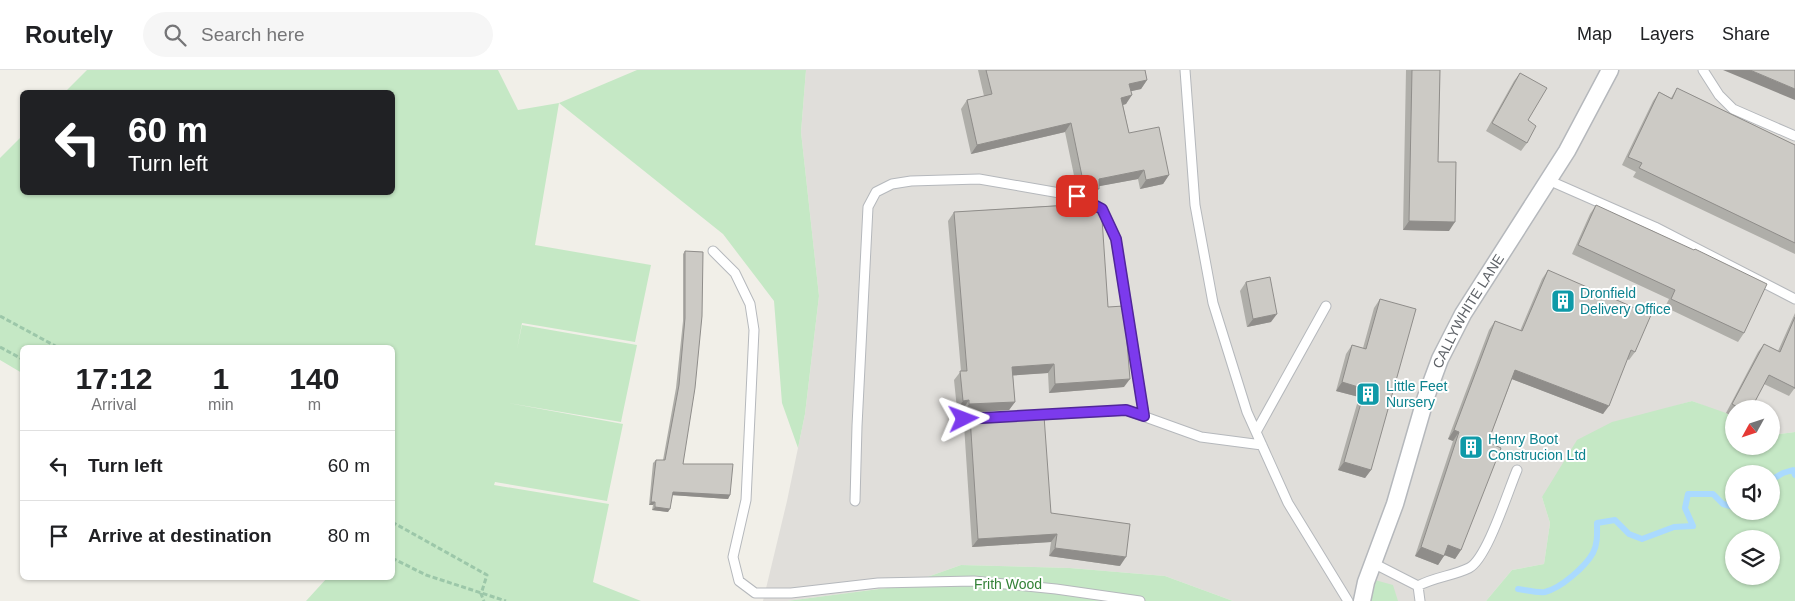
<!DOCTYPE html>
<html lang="en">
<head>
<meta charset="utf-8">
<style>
  :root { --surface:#fff; --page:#f6f6f6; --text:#202124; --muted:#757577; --line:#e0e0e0 }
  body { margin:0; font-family:Arial,sans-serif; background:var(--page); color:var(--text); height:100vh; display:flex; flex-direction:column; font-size:19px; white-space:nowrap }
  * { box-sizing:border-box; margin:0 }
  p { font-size:16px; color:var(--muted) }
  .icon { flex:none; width:28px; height:28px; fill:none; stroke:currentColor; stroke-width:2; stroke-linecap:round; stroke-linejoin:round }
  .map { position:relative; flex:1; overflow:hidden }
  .panel { position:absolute; left:20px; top:275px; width:375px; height:235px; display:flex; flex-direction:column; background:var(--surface); border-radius:8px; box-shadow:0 1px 4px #0004 }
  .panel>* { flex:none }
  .top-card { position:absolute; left:20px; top:20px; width:375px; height:105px; border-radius:8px; box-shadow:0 1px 4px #0004; background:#202124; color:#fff; overflow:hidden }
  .needle { width:32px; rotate:230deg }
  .controls { position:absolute; left:1725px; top:330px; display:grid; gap:10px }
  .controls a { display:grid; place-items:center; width:55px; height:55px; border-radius:50%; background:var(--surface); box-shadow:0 1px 4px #0004; font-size:25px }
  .pin { position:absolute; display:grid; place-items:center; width:42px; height:42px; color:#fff; margin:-21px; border-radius:10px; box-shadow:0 2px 8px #0006 }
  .me { position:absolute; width:55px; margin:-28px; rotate:87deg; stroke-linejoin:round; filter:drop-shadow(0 0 4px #0008) }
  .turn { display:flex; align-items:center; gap:18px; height:105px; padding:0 25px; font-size:22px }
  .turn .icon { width:65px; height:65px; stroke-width:2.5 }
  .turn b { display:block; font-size:35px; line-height:42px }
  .eta { display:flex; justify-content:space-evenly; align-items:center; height:85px; text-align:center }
  .eta b { font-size:30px; font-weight:800; line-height:35px }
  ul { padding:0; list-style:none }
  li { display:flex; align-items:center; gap:15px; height:70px; padding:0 25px; border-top:1px solid var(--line) }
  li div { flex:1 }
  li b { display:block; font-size:19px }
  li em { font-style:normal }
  header { display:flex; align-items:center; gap:30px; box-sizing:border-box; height:70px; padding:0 25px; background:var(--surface); border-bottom:1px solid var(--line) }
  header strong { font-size:24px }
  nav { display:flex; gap:28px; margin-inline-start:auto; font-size:18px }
  .search { width:350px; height:45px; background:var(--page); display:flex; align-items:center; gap:12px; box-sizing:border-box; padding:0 18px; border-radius:28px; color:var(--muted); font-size:19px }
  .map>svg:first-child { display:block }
  .industrial { fill:#e0deda }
  .green { fill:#c5e8c5; fill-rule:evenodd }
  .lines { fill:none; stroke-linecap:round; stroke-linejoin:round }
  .stream { stroke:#aadaff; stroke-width:6 }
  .service-casing { stroke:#b5b8bc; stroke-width:11 }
  .minor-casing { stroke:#b5b8bc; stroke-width:19 }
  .path { stroke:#9cc7a9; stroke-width:3; stroke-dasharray:5 2.5; stroke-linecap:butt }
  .service { stroke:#fff; stroke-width:9 }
  .minor { stroke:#fff; stroke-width:16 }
  .wall { fill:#afaea9 }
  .shaded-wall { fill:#8f8d8a }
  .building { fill:#cccac5; stroke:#8f8d8a }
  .route-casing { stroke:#51269a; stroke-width:12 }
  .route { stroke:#7c3aed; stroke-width:9 }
  .labels { text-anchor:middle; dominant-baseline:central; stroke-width:4; stroke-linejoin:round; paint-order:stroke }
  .culture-label { font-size:14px; fill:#0d838f; stroke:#fff; text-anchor:start }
  .street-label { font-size:14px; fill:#5f6368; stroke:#fff }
  .park-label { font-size:14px; fill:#348238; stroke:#fff }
</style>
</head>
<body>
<header>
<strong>Routely</strong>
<div class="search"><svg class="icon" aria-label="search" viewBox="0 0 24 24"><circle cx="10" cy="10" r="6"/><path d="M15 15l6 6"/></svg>Search here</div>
<nav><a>Map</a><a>Layers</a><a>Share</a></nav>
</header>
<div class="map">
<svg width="1795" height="531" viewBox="0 0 1795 531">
  <rect width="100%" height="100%" fill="#f1efe8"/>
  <path class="industrial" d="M806 0H1795V362L1771 365V339H1734V349L1730 346 1692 331 1668 338 1542 427 1550 453 1544 494 1512 500 1486 531H1233L1165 506 1070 498 961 495 902 516 787 531H763L787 431 805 344 819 226 801 62Z"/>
  <path class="green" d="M87 0H498L518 40 559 33 637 0H806L801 62 819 226 805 344 798 378 782 333 774 231 723 164 559 33 535 175 651 195 635 272 522 253 517 279 522 255 637 275 621 352 508 333 623 354 607 431 495 412 494 415 609 434 593 512 641 531H306L327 508H392V278H22V303L0 290V88L22 66V122H392V22H65Z
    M1692 331 1726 343 1734 349V376H1771V365L1795 362V531H1486L1512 500 1544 494 1550 453 1542 427 1577 370 1612 352ZM1734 404H1771V441H1734ZM1734 469H1771V506H1734Z
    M961 495 1070 498 1165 506 1233 531H787L902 516Z
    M1375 510 1393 515 1398 531H1370Z"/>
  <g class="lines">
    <path class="stream" d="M1771 410 1783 403 1793 400 1795 405
      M1518 519C1526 520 1537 523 1545 522 1561 518 1585 497 1593 483 1598 473 1597 463 1597 453L1615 450 1629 464 1642 469 1674 457 1693 456 1685 438 1688 424H1713L1723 434 1734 437"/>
    <g class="service-casing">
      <path id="service" d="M1185 0 1195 135 1213 233 1247 342 1288 433 1348 531
        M1703 0 1719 25 1733 39 1795 66
        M1548 110 1655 157 1795 229
        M713 181 735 203 750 234 754 260 746 430 733 487 739 511 755 523H791L878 513 974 511 1056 519 1140 531
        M1006 347 1126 340 1201 367 1262 375
        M964 349 980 348
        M1256 362 1326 236
        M855 431 857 356 868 137 876 122 892 114 911 111 979 109 1077 126 1102 139 1116 169 1144 346
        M1373 493 1418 516 1420 531
        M1418 516C1434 507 1453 506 1469 498 1487 489 1508 421 1517 400"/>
    </g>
    <g class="minor-casing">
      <g id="minor">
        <path id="s1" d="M1362 531 1366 512 1395 434 1426 327 1440 289 1463 244 1567 81 1610 0"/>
      </g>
    </g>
    <path class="path" d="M0 246 59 278
      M0 277 22 289
      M392 452 487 505 481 524 484 531
      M392 488 426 505 506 531"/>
    <use href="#service" class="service"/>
    <use href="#minor" class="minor"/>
  </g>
  <path class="wall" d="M978 0H1145L1147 10 1141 19 1131 21 1126 34 1123 35 1129 63 1169 105 1163 114 1140 119 1138 109 1099 116V119L1093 127 1077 120 1065 62 971 84 961 39 967 30 984 26Z
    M1406 0H1440L1438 92 1449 161 1403 160Z
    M1520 3 1527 73 1521 81 1486 61 1514 11Z
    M1677 18 1795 75V184L1633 107 1636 102 1622 95 1653 31 1659 22 1671 28Z
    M1086 126 1124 317 1049 323 1048 303 1013 305 1015 332 1009 340 963 343V339H957L954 310 961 301 948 151 954 142 1080 134Z
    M1596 135 1744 263 1738 272 1665 237 1669 229 1572 184 1590 144Z
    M685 181 703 182 683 394 730 425 728 429 672 425 668 442 652 440 653 435H649L653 393 656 390H663L676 318 683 251V184Z
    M1548 200 1635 282 1629 290 1627 289 1603 344 1512 309 1488 372 1461 480 1455 489 1444 485 1438 495 1415 486 1453 371 1448 369 1489 260 1495 251 1520 261 1542 209Z
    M1246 212 1271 252 1247 257 1240 221Z
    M1380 229 1371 400 1365 408 1338 400 1359 327 1336 321 1346 284 1352 275 1363 278 1374 238Z
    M1795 243V319H1794L1789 326 1764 314 1751 339H1734V347L1726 343 1758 282 1764 274 1778 281Z
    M970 347 1017 348 1051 443 1120 496 1049 486 1051 472 972 477 964 355Z"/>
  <path class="shaded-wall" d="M1723 0H1750L1795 19V30Z
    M1147 10 1141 19 1123 23 1129 14Z
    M1132 25 1126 34 1115 37 1121 28Z
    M1071 53 1065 62 971 84 977 75Z
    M1144 100 1138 109 1095 117 1099 109Z
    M1169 105 1163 114 1140 119 1146 110Z
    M1409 151 1455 152 1449 161 1403 160Z
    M1277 244 1271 252 1247 257 1253 249Z
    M1054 294 1048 303 1006 306 1012 297Z
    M1515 300 1609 336 1603 344 1509 308Z
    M1130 309 1124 317 1049 323 1055 314Z
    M1342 312 1365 319 1359 327 1336 321Z
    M969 330 963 339H957L963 331Z
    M1015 332 1009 340 963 343 969 334Z
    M1454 360 1459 362 1453 371 1448 369Z
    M1344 392 1371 400 1365 408 1338 400Z
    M673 422 730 425 728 429 671 425Z
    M651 432H655L653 435H649Z
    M655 437 670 439 668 442 652 440Z
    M1057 464 1051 472 972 477 978 469Z
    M1448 475 1461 480 1455 489 1442 484Z
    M1421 477 1444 486 1438 495 1415 486Z
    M1055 478 1126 487 1120 496 1049 486Z"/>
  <path class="building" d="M986 0H1145L1147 10 1129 14 1132 25 1121 28 1129 63 1159 57 1169 105 1146 110 1144 100 1099 109V119L1083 111 1071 53 977 75 967 30 992 24Z
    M1412 0H1440L1438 92H1456L1455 152 1409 151Z
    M1750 0H1795V19Z
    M1520 3 1547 18 1528 50 1536 56 1527 73 1492 53Z
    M1677 18 1795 75V173L1639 98 1642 93 1628 87 1659 22 1672 29Z
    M1086 126 1101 134 1108 237 1124 236 1130 309 1055 314 1054 294 1012 297 1015 332 969 334V330L963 331 960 301H967L954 142 1087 134Z
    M1596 135 1694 180 1695 179 1767 214 1744 263 1671 229 1675 220 1578 175Z
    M685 181 703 182 702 246 695 318 683 394H733L730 425 673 422 670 439 655 437V432H651L656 390H665L679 315 685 248Z
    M1548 200 1651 245 1635 282 1631 280 1609 336 1515 300 1488 372 1501 378 1461 480 1448 475 1444 486 1421 477 1459 362 1454 360 1495 251 1522 261Z
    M1270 207 1277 244 1253 249 1246 212Z
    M1380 229 1416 239 1371 400 1344 392 1365 319 1342 312 1352 275 1366 279Z
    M1795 247V318L1769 305 1751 339H1741L1732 334 1764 274 1780 282Z
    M1016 344 1017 348 1044 346 1051 443 1130 454 1126 487 1055 478 1057 464 978 469 970 347Z"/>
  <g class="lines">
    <g class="route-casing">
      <path id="route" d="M964 349 1126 340 1144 346 1116 169 1102 139 1077 126"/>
    </g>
    <use href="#route" class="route"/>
  </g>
  <defs>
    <g id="building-square" transform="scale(1.25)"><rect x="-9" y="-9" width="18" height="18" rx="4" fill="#0f9aa8" stroke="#fff"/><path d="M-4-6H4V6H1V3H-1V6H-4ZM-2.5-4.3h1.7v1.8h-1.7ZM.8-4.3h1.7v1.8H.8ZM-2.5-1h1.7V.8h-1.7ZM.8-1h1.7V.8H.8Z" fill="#fff"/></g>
  </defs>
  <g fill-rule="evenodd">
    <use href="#building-square" x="1563" y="231"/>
    <use href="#building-square" x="1368" y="324"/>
    <use href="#building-square" x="1471" y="377"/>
  </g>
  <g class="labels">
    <g class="culture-label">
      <text x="1580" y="223">Dronfield<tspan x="1580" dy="16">Delivery Office</tspan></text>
      <text x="1386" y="316">Little Feet<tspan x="1386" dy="16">Nursery</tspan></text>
      <text x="1488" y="369">Henry Boot<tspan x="1488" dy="16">Construcion Ltd</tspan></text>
    </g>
    <g class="street-label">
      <text stroke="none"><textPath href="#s1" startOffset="310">CALLYWHITE LANE</textPath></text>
    </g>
    <g class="park-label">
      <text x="1008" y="514">Frith Wood</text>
    </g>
  </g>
</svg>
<div class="controls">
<a><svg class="needle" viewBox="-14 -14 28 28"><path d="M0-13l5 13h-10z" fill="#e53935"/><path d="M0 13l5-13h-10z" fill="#757577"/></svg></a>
<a><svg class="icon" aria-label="sound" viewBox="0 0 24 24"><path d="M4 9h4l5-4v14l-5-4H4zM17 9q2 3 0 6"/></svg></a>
<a><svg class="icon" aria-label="layers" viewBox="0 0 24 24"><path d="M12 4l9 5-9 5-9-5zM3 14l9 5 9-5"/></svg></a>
</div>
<div class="pin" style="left:1077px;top:126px;background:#d93025"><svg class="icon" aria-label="arrive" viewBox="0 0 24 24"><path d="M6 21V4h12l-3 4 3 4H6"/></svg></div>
<svg class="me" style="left:964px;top:349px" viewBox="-20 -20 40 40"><path d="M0-17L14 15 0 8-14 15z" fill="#7c3aed" stroke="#fff" stroke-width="4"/></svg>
<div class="top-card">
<div class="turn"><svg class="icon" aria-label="left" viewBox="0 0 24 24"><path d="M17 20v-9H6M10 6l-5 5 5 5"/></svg><div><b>60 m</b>Turn left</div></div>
</div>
<section class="panel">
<div class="eta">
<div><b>17:12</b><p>Arrival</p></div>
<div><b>1</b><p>min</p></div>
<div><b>140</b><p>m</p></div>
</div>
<ul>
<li><svg class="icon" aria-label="left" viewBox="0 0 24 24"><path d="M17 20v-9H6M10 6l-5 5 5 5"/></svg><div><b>Turn left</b></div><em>60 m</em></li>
<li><svg class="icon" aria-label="arrive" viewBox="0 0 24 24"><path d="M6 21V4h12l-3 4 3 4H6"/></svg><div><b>Arrive at destination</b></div><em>80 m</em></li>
</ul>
</section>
</div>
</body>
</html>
